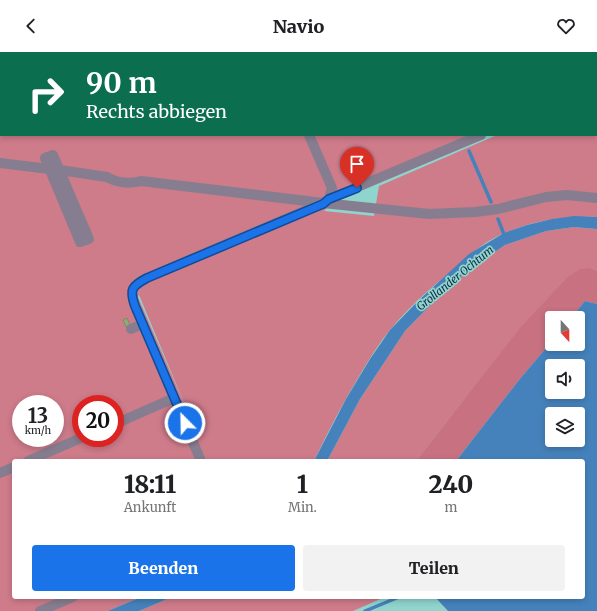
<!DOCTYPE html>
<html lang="de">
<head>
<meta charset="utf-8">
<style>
  :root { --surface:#fff; --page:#f2f2f2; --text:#202124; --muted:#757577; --accent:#1a73e8 }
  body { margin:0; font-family:Merriweather,serif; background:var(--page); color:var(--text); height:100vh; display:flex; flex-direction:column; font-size:15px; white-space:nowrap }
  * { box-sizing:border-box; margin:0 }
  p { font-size:13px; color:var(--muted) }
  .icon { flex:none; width:22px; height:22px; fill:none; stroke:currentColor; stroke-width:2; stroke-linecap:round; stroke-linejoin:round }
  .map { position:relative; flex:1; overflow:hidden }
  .side { position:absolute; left:12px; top:407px; width:573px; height:140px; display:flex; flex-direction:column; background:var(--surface); border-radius:4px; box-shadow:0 2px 6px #0003 }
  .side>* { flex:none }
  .banner { position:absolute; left:0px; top:0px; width:597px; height:84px; box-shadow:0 2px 6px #0003; background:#0b6e4f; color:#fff; overflow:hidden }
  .needle { width:26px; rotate:159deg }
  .fabs { position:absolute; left:545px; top:259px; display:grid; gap:8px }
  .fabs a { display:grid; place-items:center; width:40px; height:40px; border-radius:4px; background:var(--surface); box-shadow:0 2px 6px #0003; font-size:20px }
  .speed { position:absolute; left:12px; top:343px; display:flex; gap:8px; font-size:20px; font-weight:700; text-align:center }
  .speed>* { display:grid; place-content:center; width:52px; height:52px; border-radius:50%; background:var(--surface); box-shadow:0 2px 6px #0003; line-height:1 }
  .speed small { font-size:10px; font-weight:400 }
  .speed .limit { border:6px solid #d22; background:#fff; color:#111 }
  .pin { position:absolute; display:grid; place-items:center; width:34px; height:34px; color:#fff; margin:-41px -17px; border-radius:50% 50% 50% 0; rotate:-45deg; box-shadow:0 0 4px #0007 }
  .pin .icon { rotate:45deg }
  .me { position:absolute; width:44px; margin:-22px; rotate:337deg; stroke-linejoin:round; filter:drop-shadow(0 0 3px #0008) }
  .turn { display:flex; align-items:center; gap:14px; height:84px; padding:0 20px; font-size:18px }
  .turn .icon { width:52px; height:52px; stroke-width:2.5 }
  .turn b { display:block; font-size:28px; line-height:34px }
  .eta { display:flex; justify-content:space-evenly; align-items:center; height:68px; text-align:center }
  .eta b { font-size:24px; font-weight:800; line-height:28px }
  .action { display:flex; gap:8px; margin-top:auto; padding:8px 20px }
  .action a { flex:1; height:46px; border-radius:4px; background:var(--accent); color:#fff; font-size:16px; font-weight:800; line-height:46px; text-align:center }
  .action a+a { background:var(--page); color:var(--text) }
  header { display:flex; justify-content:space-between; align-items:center; height:52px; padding:0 20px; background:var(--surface); font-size:18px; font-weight:800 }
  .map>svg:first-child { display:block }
  .green { fill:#ce7b8a; fill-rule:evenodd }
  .forest { fill:#c77181 }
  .water { fill:#4582bb; fill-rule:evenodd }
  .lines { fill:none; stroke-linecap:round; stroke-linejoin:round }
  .stream { stroke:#4582bb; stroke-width:3.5 }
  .building { fill:#92a77a; stroke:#798e61 }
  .path { stroke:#5a8a86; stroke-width:2; stroke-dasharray:3 3; stroke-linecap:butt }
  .minor { stroke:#877d90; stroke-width:10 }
  .route-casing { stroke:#114b97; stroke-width:10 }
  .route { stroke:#1a73e8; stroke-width:7 }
  .labels { text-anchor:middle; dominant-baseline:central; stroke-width:3.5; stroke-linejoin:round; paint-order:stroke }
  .water-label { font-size:11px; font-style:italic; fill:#112b44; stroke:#90d4ce }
</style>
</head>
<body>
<header><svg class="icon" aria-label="back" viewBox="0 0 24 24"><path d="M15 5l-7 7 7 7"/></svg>Navio<svg class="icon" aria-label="heart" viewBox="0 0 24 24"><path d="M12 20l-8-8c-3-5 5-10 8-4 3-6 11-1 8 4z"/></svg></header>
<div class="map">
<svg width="597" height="559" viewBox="0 0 597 559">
  <rect width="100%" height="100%" fill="#90d4ce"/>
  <path class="green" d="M0 0 33 1H1V83H472L348 136 324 159 374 164 379 134 497 83H596L597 40V165C564 164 535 168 505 181 484 189 466 206 449 221 428 238 407 257 390 278 379 291 370 306 361 321 344 349 328 379 314 409H14V545H141L108 559H0ZM141 236 139 243 190 365 138 245ZM21 352H55V386H21ZM81 352H115V386H81Z
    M122 0H597V30L596 31V1H120Z
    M574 175 597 177V219L591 216 464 348 416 409H327L360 347 405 279 442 241 468 218 505 193 546 179Z
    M172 545H385L353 559H139Z"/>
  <path class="forest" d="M591 216 597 219V252L585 249 571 266H552V289L519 328 456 409H416L521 275 568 225 580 217Z"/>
  <path class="water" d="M574 164 597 165V177L574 175 546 179 505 193 468 218 442 241 405 279 360 347 327 409H314L346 347 370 307 390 278 418 249 469 202 504 181 527 173 552 167Z
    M585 249 597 252V559H448L435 545H583V409H456L519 328 552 289V292H578V266H571ZM552 314H578V340H552ZM552 362H578V388H552Z
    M141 545H172L139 559H108Z"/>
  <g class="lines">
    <path class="stream" d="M469 99 491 150
      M498 167 505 185
      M365 559 399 545"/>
  </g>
  <path class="building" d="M127 266 130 273 126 275 123 268Z"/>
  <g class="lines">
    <path class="path" d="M39 0V1
      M106 1 108 0"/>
    <path class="minor" d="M27 0V1
      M272 0 273 1
      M133 1 135 0
      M596 34H597
      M53 103 89 187 80 190 45 106Z
      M0 111 49 117
      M60 118 107 125C117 131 130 132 141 129L323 151 429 162 475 160 498 157 546 145 567 143 597 146
      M329 147 481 83
      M131 277 143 272
      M115 372 174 346
      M28 409 81 386
      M201 409 135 254C129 237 132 234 147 226L323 151 329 147 332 136 309 83
      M0 421 14 415
      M40 559 73 545"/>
  </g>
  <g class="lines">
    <g class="route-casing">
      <path id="route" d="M185 371 135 254C129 237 132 234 147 226L323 152 329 147 357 136"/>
    </g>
    <use href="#route" class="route"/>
  </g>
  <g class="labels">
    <g class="water-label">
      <text transform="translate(455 226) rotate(-39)">Grollander Ochtum</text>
    </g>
  </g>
</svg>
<div class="fabs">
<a><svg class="needle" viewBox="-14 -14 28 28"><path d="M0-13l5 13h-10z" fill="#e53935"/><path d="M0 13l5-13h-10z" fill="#757577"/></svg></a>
<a><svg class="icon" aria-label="sound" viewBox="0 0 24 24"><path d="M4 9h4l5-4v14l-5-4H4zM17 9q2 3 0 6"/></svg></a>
<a><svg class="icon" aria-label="layers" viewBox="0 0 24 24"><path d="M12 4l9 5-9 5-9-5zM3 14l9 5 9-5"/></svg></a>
</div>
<div class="speed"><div>13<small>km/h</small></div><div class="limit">20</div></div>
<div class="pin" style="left:357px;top:136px;background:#d93025"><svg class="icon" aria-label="arrive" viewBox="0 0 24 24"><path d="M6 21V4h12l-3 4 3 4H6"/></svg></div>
<svg class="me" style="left:185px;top:371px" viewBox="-20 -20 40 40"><circle r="17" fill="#1a73e8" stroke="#fff" stroke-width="3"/><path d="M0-11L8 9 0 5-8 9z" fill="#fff"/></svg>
<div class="banner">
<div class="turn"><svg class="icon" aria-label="right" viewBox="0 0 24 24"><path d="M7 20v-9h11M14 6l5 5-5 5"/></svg><div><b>90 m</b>Rechts abbiegen</div></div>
</div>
<section class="side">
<div class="eta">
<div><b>18:11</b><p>Ankunft</p></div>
<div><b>1</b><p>Min.</p></div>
<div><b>240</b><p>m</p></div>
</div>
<div class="action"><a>Beenden</a><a>Teilen</a></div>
</section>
</div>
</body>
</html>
